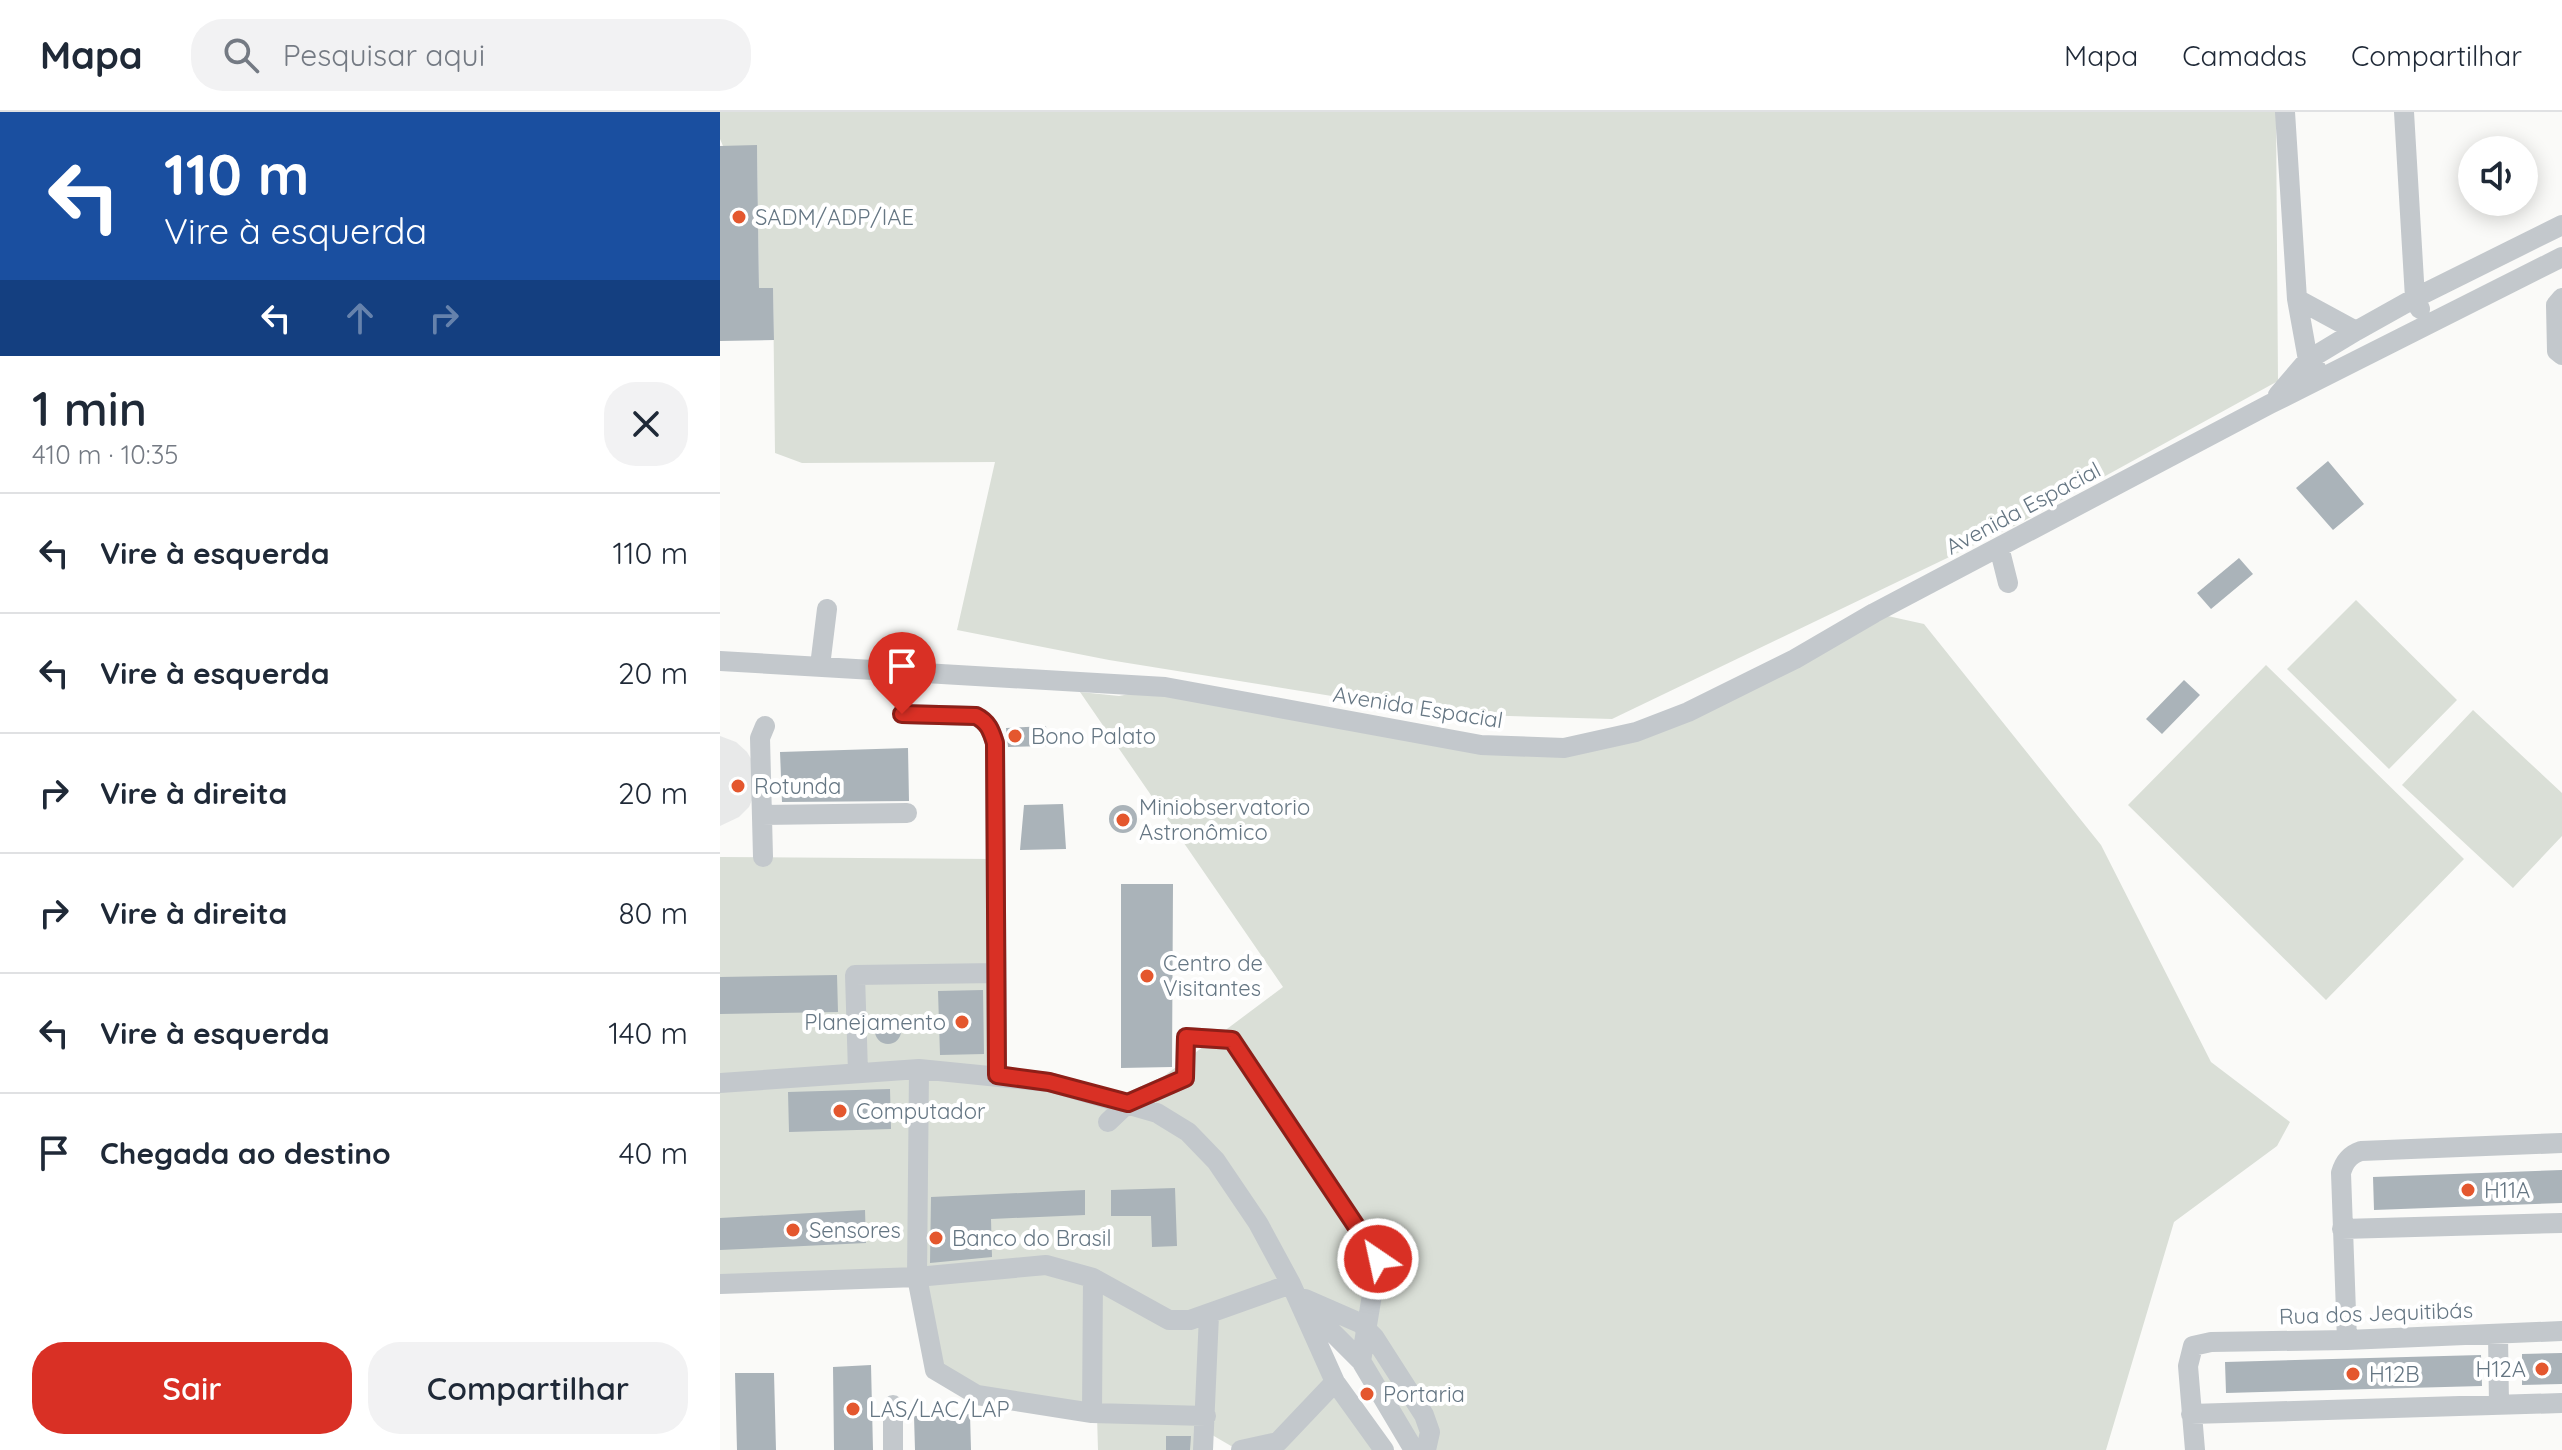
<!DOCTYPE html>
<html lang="pt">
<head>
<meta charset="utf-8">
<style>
  :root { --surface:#fff; --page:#f2f2f3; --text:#1f2937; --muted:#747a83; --line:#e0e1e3; --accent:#d93025 }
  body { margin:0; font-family:Quicksand,sans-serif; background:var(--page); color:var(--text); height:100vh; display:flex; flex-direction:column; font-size:30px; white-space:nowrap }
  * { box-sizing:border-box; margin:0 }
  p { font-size:26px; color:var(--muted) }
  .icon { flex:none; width:44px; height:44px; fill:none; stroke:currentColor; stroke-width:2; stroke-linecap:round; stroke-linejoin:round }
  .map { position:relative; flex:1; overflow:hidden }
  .sheet { display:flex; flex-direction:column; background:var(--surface); width:720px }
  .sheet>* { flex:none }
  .top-card { background:#1a4fa0; color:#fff; overflow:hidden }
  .controls { position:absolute; left:1738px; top:24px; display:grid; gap:16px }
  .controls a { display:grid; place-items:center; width:80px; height:80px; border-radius:50%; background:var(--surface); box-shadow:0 4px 20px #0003; font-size:40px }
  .pin { position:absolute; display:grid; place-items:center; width:68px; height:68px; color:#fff; margin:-82px -34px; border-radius:50% 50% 50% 0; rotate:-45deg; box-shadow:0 0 8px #0007 }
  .pin .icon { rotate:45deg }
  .me { position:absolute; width:88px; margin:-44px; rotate:326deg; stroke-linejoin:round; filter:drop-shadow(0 0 6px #0008) }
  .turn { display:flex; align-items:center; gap:28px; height:168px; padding:0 32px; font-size:36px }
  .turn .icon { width:104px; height:104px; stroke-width:2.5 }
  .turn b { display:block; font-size:56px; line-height:68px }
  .lanes { display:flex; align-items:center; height:76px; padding:0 32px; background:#0003; justify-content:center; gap:40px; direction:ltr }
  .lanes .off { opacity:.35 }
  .round { display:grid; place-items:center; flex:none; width:84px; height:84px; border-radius:32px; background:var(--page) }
  .headline { display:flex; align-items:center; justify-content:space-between; height:136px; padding:0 32px }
  h1 { font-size:48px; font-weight:600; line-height:60px }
  .action { display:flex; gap:16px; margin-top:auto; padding:16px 32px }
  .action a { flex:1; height:92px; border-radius:32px; background:var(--accent); color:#fff; font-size:32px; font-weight:600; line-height:92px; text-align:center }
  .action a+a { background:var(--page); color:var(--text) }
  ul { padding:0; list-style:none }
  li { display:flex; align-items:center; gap:24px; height:120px; padding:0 32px; border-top:2px solid var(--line) }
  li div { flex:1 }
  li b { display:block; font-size:30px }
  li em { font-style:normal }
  header { display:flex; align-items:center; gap:48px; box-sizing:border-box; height:112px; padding:0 40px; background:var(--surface); border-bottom:2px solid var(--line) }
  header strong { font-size:38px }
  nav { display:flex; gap:44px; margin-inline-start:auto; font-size:28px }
  .search { width:560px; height:72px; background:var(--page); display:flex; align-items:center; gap:20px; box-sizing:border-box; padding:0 28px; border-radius:32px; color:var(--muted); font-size:30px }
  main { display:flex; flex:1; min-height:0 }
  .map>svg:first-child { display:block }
  .built { fill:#e8e9e9 }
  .green { fill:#dadfd7 }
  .building { fill:#aab3b9 }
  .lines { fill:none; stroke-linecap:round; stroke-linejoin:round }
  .minor { stroke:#c3c8cc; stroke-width:20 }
  .route-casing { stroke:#8d1f18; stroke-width:20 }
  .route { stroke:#d93025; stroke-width:14 }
  .poi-dot { fill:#e4572e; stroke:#fff; stroke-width:3 }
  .labels { text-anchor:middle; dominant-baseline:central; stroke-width:8; stroke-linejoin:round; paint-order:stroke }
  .poi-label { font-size:22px; fill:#657683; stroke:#fff; text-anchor:start }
  .street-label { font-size:22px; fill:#657683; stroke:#fff }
</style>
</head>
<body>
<header>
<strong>Mapa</strong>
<div class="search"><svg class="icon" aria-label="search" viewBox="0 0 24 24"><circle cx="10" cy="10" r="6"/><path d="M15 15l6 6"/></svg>Pesquisar aqui</div>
<nav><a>Mapa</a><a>Camadas</a><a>Compartilhar</a></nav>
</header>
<main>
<section class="sheet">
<div class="top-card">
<div class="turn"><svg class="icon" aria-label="left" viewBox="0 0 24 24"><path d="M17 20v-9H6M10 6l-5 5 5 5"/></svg><div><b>110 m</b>Vire à esquerda</div></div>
<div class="lanes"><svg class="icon" aria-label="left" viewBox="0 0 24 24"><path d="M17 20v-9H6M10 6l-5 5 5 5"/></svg><svg class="icon off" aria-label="ahead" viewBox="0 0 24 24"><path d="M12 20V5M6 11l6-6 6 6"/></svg><svg class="icon off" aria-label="right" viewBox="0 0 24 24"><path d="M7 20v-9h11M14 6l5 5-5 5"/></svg></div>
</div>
<div class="headline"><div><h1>1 min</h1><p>410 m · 10:35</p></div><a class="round"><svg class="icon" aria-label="close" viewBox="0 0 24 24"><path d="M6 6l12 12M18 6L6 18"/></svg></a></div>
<ul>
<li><svg class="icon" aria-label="left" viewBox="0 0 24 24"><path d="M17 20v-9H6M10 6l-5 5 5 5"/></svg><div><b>Vire à esquerda</b></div><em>110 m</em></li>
<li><svg class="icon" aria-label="left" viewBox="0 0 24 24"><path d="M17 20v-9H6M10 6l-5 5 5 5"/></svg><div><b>Vire à esquerda</b></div><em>20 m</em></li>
<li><svg class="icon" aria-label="right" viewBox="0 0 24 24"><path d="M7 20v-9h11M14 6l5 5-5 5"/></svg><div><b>Vire à direita</b></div><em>20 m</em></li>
<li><svg class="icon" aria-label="right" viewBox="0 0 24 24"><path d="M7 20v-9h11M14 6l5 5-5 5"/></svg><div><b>Vire à direita</b></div><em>80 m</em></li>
<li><svg class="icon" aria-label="left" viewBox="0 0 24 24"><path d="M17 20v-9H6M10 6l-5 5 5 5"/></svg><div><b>Vire à esquerda</b></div><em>140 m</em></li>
<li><svg class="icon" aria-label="arrive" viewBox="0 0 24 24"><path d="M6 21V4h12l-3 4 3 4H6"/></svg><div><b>Chegada ao destino</b></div><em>40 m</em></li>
</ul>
<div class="action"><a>Sair</a><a>Compartilhar</a></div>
</section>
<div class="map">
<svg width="1842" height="1338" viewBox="0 0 1842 1338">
  <rect width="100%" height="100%" fill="#fafaf8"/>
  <path class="built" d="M0 624 16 630 27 640 34 652 35 681 29 695 19 705 0 714Z"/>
  <path class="green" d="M0 0H1556L1558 269 1298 412 892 607 723 602 389 548 237 518 275 350 82 351 55 341 53 176H39L37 34H3L0 27Z
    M1636 488 1737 588 1669 657 1567 557Z
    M1154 501 1204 512 1381 733 1491 950 1570 1010 1557 1034 1454 1110 1386 1338H699L573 1174 662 1338H518L487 1320 486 1338H378L374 1198 372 1301 257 1283 215 1258 194 1161 0 1169V970L198 958 408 991 563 875 360 580 399 584 445 575 761 633 916 620Z
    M1546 553 1744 747 1606 888 1408 693Z
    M1753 598 1842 681V724L1793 776 1682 673Z
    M0 745 272 747 275 962 0 966Z"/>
  <path class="building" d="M37 33 39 176H53L54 228 0 229V34Z
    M1608 349 1644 392 1613 418 1576 376Z
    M1519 446 1533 462 1491 497 1477 481Z
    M1464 568 1480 583 1442 622 1426 607Z
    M326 614 328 634 288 635 286 616Z
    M188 636 189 689 62 690 60 640Z
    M343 692 346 737 300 738 304 693Z
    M389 707a14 14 0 1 1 28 0a14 14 0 1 1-28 0Z
    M401 772H453L452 955 401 956Z
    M117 863 118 900 0 902V865Z
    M263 878 264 942 220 943 218 879Z
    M155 919a13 13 0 1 1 26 0a13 13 0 1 1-26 0Z
    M170 977 171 1017 69 1020 68 980Z
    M1842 1058V1091L1654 1098 1653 1065Z
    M455 1076 457 1134 432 1135 431 1104H391V1078Z
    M365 1078V1103L271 1107 272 1145 210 1151 211 1085Z
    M145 1098 146 1131 0 1138V1106Z
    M1842 1241V1272L1802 1273V1242Z
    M1761 1243 1762 1274 1506 1281 1505 1250Z
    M151 1253 153 1338H114L113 1255Z
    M15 1261H54L56 1338H17Z
    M250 1302 251 1338H195L194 1304Z
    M446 1324H471L470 1338H446Z"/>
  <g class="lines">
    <path class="minor" d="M1565 0 1577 187 1588 248 1596 256
      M1684 0 1695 186 1700 197
      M1842 186 1836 193 1837 239 1842 243
      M1577 187 1636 219
      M1558 283 1588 248 1636 219 1695 186 1842 113
      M1279 435 1288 471
      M0 549 445 575 761 633 844 636 916 620 968 600 1075 547 1154 501 1550 292 1842 145
      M100 554 107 497
      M182 602 256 604C268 610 271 618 275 631L277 963
      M42 703 187 701
      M43 745 40 626 45 614
      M199 957 197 1165 215 1258 257 1283 372 1301 486 1304
      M138 960 135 863 276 861
      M0 971 199 957 329 970 437 1001 468 1020 496 1049 538 1111 571 1172 615 1270 664 1338
      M388 1010 408 991 465 966 466 925 512 928 658 1147 641 1249
      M1622 1117 1842 1111
      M0 1172 197 1165 326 1153 373 1166 449 1208H470L571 1172
      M585 1187 640 1211 654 1225 704 1303 710 1320 706 1338
      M589 1193 606 1214 641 1249 694 1338
      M1778 1222 1779 1293
      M1627 1228 1621 1061C1624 1050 1629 1043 1641 1039L1842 1031
      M372 1301 373 1166
      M1471 1302 1842 1291
      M173 1338V1293
      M483 1338 489 1203
      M521 1338 558 1330 615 1270
      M1475 1338 1468 1254 1473 1234 1491 1230 1627 1228 1842 1219"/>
  </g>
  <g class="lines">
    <g class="route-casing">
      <path id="route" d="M182 602 256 604C268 610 271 618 275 631L277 963 329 970 408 991 465 966 466 925 512 928 658 1147"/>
    </g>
    <use href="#route" class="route"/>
  </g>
  <g class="poi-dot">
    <circle cx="19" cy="105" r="8"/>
    <circle cx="295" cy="624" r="8"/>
    <circle cx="18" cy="674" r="8"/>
    <circle cx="403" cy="708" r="8"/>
    <circle cx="427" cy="864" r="8"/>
    <circle cx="242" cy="910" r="8"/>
    <circle cx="120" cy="999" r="8"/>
    <circle cx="1748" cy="1078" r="8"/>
    <circle cx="73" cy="1118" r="8"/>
    <circle cx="216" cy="1126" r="8"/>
    <circle cx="1822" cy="1257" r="8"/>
    <circle cx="1633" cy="1262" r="8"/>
    <circle cx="647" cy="1282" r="8"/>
    <circle cx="133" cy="1297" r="8"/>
  </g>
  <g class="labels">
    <g class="poi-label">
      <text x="35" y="105">SADM/ADP/IAE</text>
      <text x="311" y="624">Bono Palato</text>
      <text x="34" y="674">Rotunda</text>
      <text x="419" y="695">Miniobservatorio<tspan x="419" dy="25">Astronômico</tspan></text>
      <text x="443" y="851">Centro de<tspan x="443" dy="25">Visitantes</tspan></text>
      <text x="226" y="910" text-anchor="end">Planejamento</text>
      <text x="136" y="999">Computador</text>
      <text x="1764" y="1078">H11A</text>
      <text x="89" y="1118">Sensores</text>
      <text x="232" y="1126">Banco do Brasil</text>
      <text x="1806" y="1257" text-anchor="end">H12A</text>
      <text x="1649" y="1262">H12B</text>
      <text x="663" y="1282">Portaria</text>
      <text x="149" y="1297">LAS/LAC/LAP</text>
    </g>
    <g class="street-label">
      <text transform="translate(1303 396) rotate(-28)">Avenida Espacial</text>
      <text transform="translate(698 595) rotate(9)">Avenida Espacial</text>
      <text transform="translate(1656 1201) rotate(-2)">Rua dos Jequitibás</text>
    </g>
  </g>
</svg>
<div class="controls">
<a><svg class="icon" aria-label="sound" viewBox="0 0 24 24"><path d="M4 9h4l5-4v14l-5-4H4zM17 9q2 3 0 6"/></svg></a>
</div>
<div class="pin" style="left:182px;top:602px;background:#d93025"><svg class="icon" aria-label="arrive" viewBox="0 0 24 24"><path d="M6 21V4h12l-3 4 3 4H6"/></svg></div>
<svg class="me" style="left:658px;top:1147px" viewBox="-20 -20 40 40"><circle r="17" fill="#d93025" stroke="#fff" stroke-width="3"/><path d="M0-11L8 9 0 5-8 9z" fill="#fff"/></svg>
</div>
</main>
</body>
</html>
